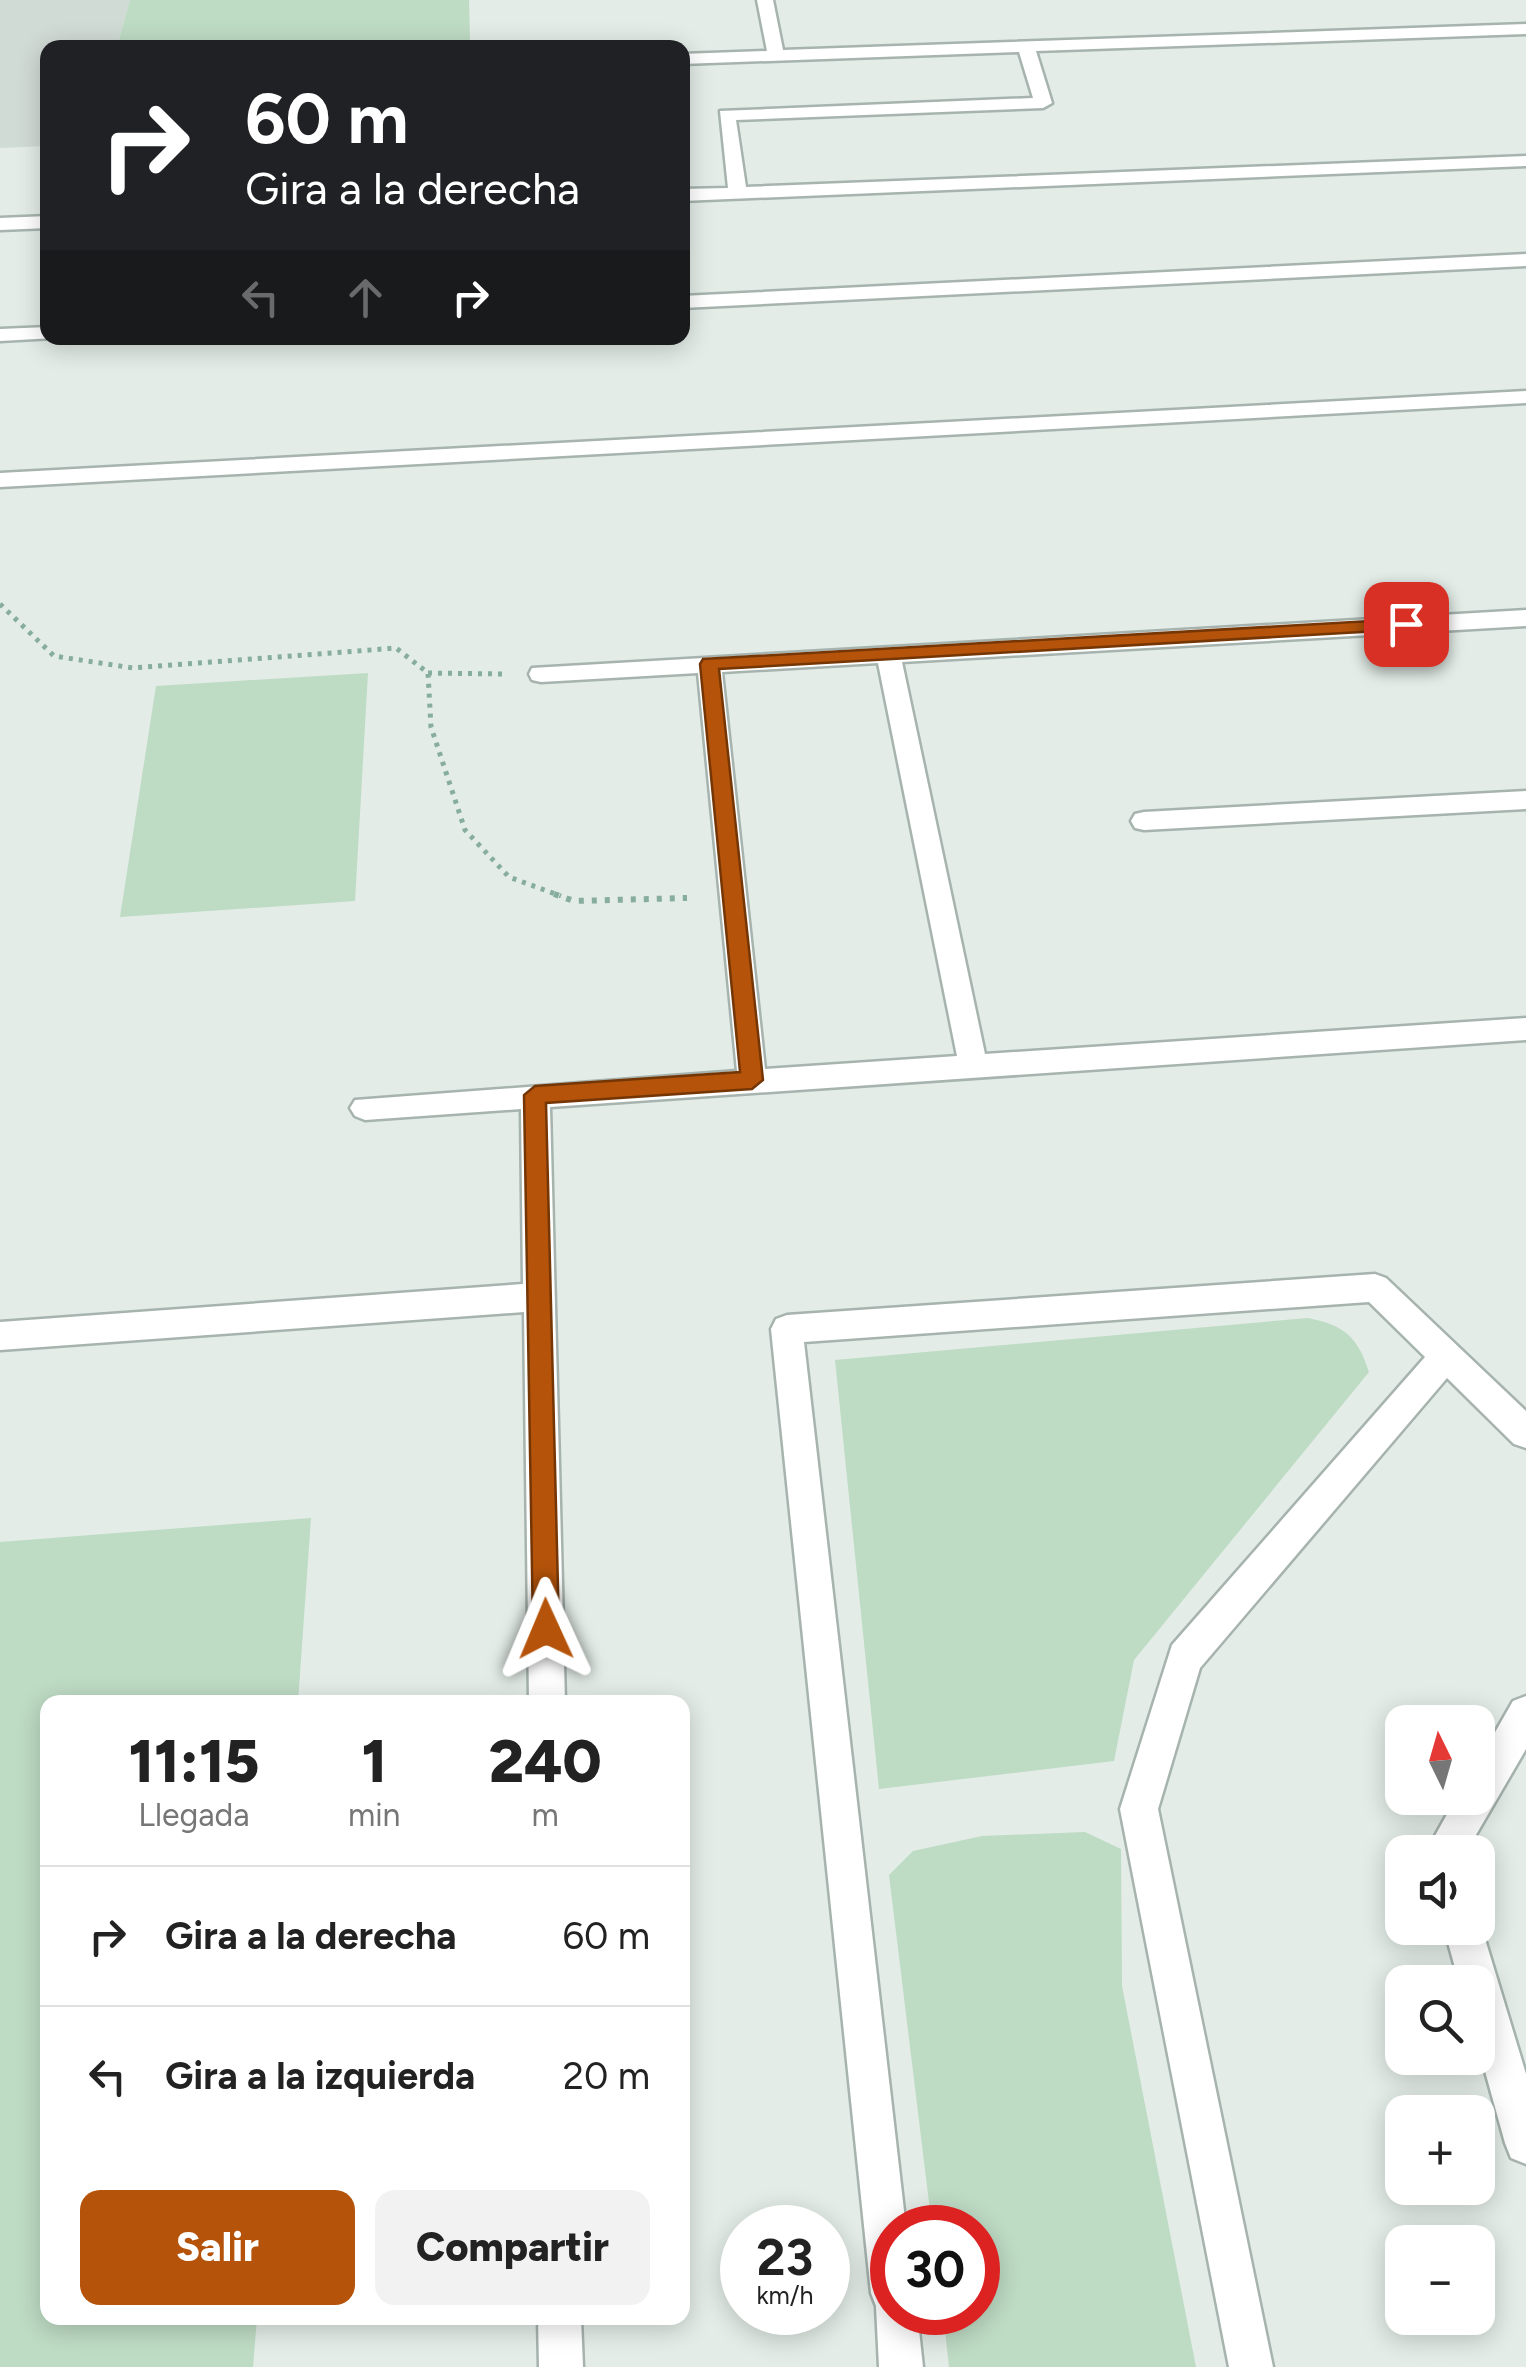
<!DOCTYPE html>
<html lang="es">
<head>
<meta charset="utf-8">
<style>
  :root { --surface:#fff; --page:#f2f2f2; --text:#222; --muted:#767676; --line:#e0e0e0; --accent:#b45309 }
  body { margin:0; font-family:Figtree,sans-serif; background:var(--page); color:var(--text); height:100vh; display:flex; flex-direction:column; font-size:38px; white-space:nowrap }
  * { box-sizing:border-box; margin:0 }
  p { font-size:32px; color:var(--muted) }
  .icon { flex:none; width:55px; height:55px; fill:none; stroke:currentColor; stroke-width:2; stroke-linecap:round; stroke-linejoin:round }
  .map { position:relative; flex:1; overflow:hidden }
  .details { position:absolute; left:40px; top:1695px; width:650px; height:630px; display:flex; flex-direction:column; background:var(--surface); border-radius:20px; box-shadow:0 5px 25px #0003 }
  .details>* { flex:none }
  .banner { position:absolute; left:40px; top:40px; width:650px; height:305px; border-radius:20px; box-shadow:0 5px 25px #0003; background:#202124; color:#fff; overflow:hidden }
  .needle { width:65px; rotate:355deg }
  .controls { position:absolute; left:1385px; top:1705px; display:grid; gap:20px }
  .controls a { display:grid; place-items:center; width:110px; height:110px; border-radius:20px; background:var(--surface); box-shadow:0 5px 25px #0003; font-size:50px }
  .speed { position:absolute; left:720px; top:2205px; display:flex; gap:20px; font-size:50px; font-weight:700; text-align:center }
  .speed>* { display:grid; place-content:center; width:130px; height:130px; border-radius:50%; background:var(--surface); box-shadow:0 5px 25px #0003; line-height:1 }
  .speed small { font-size:25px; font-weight:400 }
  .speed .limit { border:15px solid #d22; background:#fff; color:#111 }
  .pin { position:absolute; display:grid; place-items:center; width:85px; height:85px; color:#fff; margin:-42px; border-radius:20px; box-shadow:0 5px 15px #0006 }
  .me { position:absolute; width:110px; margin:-55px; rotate:359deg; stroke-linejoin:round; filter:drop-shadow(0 0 8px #0008) }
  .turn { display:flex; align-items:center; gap:35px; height:210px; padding:0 40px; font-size:45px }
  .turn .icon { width:130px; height:130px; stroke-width:2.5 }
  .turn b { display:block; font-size:70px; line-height:85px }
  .lanes { display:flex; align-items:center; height:95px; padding:0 40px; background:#0003; justify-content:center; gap:50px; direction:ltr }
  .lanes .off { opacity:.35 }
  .eta { display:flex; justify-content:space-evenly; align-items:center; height:170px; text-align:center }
  .eta b { font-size:60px; font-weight:800; line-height:70px }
  .cta { display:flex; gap:20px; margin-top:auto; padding:20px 40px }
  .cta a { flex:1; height:115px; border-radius:20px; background:var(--accent); color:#fff; font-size:40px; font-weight:800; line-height:115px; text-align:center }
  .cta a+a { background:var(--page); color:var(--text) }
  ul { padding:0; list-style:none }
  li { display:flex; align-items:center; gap:30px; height:140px; padding:0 40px; border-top:2px solid var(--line) }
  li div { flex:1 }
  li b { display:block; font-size:38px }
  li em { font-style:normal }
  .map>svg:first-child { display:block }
  .built { fill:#d1dbd6 }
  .green { fill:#bedbc4 }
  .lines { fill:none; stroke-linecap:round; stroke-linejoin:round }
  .street-casing { stroke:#a6b3ae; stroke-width:5 }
  .path-far1 { stroke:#86ad9e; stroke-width:5; stroke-dasharray:4 6; stroke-linecap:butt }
  .path { stroke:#86ad9e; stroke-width:6; stroke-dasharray:5 8; stroke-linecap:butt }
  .street { fill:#fff; fill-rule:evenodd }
  .route { fill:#b45309; stroke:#753606; stroke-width:2.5 }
</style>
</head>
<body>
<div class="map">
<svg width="1526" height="2367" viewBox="0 0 1526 2367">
  <rect width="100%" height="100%" fill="#e3ece7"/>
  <path class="built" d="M0 0H130L117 47 48 48 47 146 0 148Z"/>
  <path class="green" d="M130 0H469L470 40 481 47H117Z
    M368 673 355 901 120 917 156 686Z
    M1308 1318C1344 1325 1358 1337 1369 1372L1134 1660 1114 1761 879 1789 835 1360Z
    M311 1518 298 1702H48V2318H257L253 2367H0V1542Z
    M1085 1832 1121 1849 1122 1986 1196 2367H949L943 2313 978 2312V2228L932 2227 889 1875 913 1851 982 1836Z"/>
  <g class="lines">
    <g class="street-casing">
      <path id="street" d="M757 0H773L783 50 1526 24V34L1036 51 1052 103 1043 108 736 120 746 187 1526 156V166L682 201V189L728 188 720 111 1033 98 1019 52 682 64V54L767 51Z
        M48 216V228L0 230V218Z
        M1526 254V266L682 308V296Z
        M48 327V338H54L0 341V329Z
        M1526 391V403L0 487V473Z
        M1526 610V626L902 662 985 1054 1526 1018V1040L550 1107 565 1702H529L524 1312 0 1350V1322L523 1284 521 1109 365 1120 355 1116 350 1108 355 1100 737 1071 698 673 541 682 532 680 529 674 532 668ZM878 663 957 1056 765 1069 722 672Z
        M1526 791V809L1144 830 1135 828 1131 821 1135 814 1144 812Z
        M1375 1274 1386 1278 1526 1411V1448L1514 1444 1447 1378 1200 1668 1158 1809 1273 2367H1229L1120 1809 1172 1645 1425 1357 1369 1302 804 1342 906 2228H892V2312H917L923 2367H879L876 2306 871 2293 771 1329 776 1319 787 1315Z
        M1526 1696V1749L1466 1852H1426L1456 1798H1478V1762L1513 1701Z
        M1478 1916 1526 2074V2164L1511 2158 1505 2143 1478 2046V1982H1459L1444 1928H1478Z
        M538 2318H581L583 2367H539Z"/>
    </g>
    <path class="path-far1" d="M0 604 54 656 133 668 396 648 428 673 431 727 465 830 509 877 561 896
      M428 673 502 674"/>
    <path class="path" d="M554 894 574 901 687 898"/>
    <use href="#street" class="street"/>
  </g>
  <path class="route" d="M1406 619 1413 620V629L719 669 763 1080 752 1089 546 1103 559 1629 555 1638 546 1642 537 1638 533 1629 524 1095 535 1086 740 1072 700 664 703 659Z"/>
</svg>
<div class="controls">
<a><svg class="needle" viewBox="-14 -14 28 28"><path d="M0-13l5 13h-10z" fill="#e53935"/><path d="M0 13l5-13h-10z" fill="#767676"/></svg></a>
<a><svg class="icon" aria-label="sound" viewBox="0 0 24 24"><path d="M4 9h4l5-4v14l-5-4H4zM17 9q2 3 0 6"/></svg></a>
<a><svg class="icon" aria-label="search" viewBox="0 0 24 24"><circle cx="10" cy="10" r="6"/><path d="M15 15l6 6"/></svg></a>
<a>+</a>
<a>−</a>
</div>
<div class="speed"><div>23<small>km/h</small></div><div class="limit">30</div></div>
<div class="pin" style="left:1406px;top:624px;background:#d93025"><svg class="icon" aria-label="arrive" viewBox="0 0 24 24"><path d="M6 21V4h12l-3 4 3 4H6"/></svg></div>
<svg class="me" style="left:546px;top:1629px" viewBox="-20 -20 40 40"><path d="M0-17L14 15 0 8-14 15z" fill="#b45309" stroke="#fff" stroke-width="4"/></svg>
<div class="banner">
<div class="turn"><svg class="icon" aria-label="right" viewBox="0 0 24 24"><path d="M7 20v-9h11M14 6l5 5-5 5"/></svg><div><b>60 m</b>Gira a la derecha</div></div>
<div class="lanes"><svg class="icon off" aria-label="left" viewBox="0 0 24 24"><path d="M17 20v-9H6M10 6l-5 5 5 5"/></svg><svg class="icon off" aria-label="ahead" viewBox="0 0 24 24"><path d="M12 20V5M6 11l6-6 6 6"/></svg><svg class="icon" aria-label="right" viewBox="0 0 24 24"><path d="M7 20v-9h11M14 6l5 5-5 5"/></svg></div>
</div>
<section class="details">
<div class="eta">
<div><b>11:15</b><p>Llegada</p></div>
<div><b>1</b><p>min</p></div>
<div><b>240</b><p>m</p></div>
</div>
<ul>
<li><svg class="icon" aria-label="right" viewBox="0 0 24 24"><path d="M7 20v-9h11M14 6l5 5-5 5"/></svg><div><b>Gira a la derecha</b></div><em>60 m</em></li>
<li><svg class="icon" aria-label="left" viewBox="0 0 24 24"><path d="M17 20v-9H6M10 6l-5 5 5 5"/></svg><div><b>Gira a la izquierda</b></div><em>20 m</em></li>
</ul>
<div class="cta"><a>Salir</a><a>Compartir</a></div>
</section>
</div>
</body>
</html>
